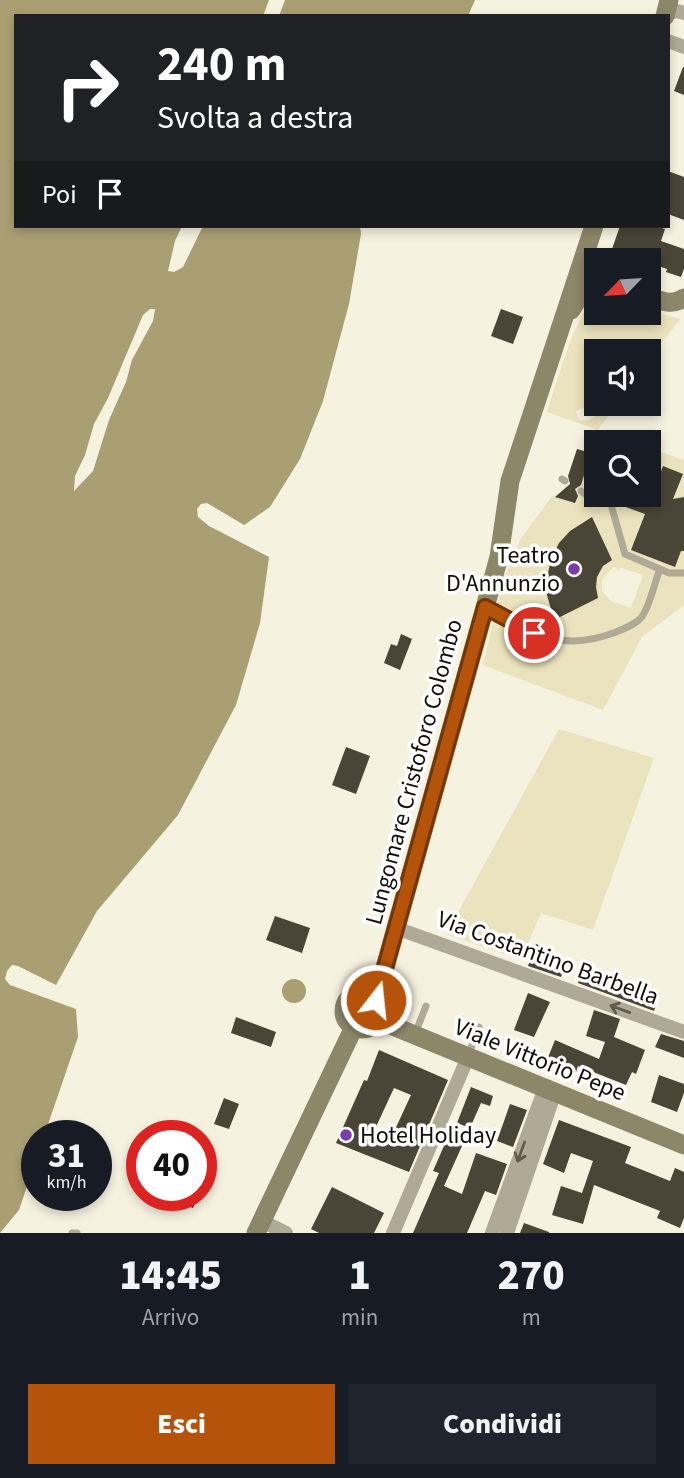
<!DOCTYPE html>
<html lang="it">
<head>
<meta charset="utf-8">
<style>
  :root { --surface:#171b24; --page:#20242c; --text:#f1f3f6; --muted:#9ea1a6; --accent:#b45309 }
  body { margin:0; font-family:"Source Sans 3",sans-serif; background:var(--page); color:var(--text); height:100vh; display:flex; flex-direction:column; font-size:26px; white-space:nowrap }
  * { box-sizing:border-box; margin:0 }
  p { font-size:23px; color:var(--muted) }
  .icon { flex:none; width:38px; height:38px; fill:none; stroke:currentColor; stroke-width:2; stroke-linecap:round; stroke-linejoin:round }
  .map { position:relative; height:1233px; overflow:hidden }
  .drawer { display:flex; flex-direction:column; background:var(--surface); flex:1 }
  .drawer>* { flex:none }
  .guide { position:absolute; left:14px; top:14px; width:656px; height:214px; border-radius:0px; box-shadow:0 4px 10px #0003; background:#202124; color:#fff; overflow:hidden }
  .needle { width:46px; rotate:245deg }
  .fabs { position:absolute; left:584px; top:248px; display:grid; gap:14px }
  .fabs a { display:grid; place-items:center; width:77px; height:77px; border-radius:0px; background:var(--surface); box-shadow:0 4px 10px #0003; font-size:35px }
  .speed { position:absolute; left:21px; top:1120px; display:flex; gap:14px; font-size:35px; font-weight:700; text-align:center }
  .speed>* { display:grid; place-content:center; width:91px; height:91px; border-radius:50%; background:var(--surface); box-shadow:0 4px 10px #0003; line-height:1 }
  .speed small { font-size:18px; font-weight:400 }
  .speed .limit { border:10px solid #d22; background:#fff; color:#111 }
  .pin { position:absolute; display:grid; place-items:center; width:60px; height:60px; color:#fff; margin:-30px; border:4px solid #fff; border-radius:50%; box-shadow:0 2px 7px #0007 }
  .me { position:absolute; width:77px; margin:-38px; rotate:16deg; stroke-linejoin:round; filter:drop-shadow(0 0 5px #0008) }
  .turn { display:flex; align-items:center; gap:24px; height:147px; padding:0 28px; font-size:32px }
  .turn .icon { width:91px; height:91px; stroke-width:2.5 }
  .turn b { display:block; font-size:49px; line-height:60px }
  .then { display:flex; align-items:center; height:66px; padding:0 28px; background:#0003; gap:14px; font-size:26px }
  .eta { display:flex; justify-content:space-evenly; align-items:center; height:119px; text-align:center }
  .eta b { font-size:42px; font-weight:800; line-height:49px }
  .action { display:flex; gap:14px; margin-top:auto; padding:14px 28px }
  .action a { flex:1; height:80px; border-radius:0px; background:var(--accent); color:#fff; font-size:28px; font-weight:800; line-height:80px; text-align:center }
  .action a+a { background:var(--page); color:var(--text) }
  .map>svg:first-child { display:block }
  .green { fill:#ebe3bd; fill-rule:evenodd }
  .water { fill:#aa9f73 }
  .pier { fill:#f6f2e0 }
  .building { fill:#494637; fill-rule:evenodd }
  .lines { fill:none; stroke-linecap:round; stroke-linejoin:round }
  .lane { stroke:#aeaa96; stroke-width:7 }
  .street { stroke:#aeaa96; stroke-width:14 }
  .secondary { stroke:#8d876a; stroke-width:19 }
  .oneway { stroke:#5f5c4f }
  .route-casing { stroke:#753606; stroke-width:18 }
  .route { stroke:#b45309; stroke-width:12 }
  .poi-dot { fill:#7c3bb0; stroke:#fff; stroke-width:2.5 }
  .labels { text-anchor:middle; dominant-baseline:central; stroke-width:7; stroke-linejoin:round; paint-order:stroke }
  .poi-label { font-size:24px; fill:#100e08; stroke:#fff; text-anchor:end }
  .street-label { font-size:24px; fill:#100e08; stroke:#fff }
</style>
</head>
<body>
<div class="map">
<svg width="684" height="1233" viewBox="0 0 684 1233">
  <rect width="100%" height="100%" fill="#f6f2e0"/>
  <path class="green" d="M597 296V313H649V310L680 319 649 360V352H597V404H617L598 430 547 412C555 390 578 304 597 296ZM583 408 592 409 596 412V416L590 420H579L576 411Z
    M601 430 636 443H597V495H649V448L684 460V605L642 637 603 710 483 665 502 584 520 540 552 496 567 500 584 451ZM613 567 618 570 622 568 643 575 631 608 611 601 602 591V580Z
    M559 729 654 758 593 930 541 913 521 960 446 934Z
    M353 1011a9 9 0 1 1 18 0a9 9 0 1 1-18 0Z"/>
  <path class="water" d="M0 0H475L468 16H16V226H360L361 234 349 304 323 401 300 459 270 507 244 525 207 503 201 504 197 509 198 517 209 526 269 557 260 623 236 705 178 815 97 911 56 985 18 966 12 965 7 971 5 979 10 985 76 1009 78 1037 44 1136H37V1157L19 1210 0 1233Z
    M282 991a12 12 0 1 1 24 0a12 12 0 1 1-24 0Z"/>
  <path class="pier" d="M269 0H285L279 16H263Z
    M182 226H203L183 267 174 272 168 271 175 241Z
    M150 309H155L153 321 132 360 126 382 109 420 93 471 74 491 75 476 85 455 94 424 108 398 143 315Z"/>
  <path class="building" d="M683 67H684V95L674 91Z
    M668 171 684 177V220L668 214Z
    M620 226H655L665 229 661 241 684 249V269L681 277 666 272 667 269 649 263V261L612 249Z
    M501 309 523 317 513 344 491 336Z
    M577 449 591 453 581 485 575 489 578 496 575 503 555 497 570 484 568 476Z
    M663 466 683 474 673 499 684 497V551H681L675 567 631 550 645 514 623 506 627 497 648 505Z
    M592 517 612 560 603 566 597 577 596 587 598 598 554 620 545 588 551 559 559 543 570 531Z
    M401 634 412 639 400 670 384 663 391 644 397 646Z
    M346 747 370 756 356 794 332 785Z
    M275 916 310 928 302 953 266 940Z
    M536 944 551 950 547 963 564 970 561 977 528 966Z
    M581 974 613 985 614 981 660 993 654 1011 578 983Z
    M528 993 550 1002 534 1037 514 1030Z
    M594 1010 620 1019 614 1037 645 1050 636 1074 632 1072 626 1085 578 1066 576 1072 547 1060 555 1040 599 1059 605 1042 586 1036Z
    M236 1017 276 1032 271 1047 231 1033Z
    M661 1034 684 1041V1058L655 1047Z
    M379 1050 448 1080 409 1172 336 1143 364 1080 367 1081ZM394 1088 411 1095 392 1136 375 1129Z
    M659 1075 684 1084V1093L677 1112 651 1102Z
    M471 1087 493 1096 490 1106 481 1103 470 1128 457 1123Z
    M224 1098 239 1104 229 1129 214 1124Z
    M510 1104 527 1110 513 1147 497 1141Z
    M559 1120 631 1147 625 1163 670 1181 675 1168 684 1172V1218L680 1228 657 1218 660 1211 594 1185 583 1224 552 1215 561 1186 582 1193 593 1161 571 1153 564 1173 543 1164Z
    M447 1139 462 1146 444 1186 462 1194 476 1153 507 1164 496 1195 485 1191 467 1233H413L439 1173 433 1171Z
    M332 1187 384 1213 374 1233H319L311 1229Z
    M181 1195H199L193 1208 178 1202Z
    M524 1223 549 1232V1233H520Z"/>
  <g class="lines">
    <path class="lane" d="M562 479 565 481
      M581 491 586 495H597
      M609 495 613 498 612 508 625 554 669 573H684
      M485 607C536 632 558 654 616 632 625 628 639 623 643 615 651 602 654 584 660 569
      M415 1034 426 1006
      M468 1056 479 1027
      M72 1233H77"/>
    <path class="street" d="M666 13 677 11 684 13
      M668 41 684 47
      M396 928 684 1032
      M262 1221 286 1233
      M393 1233 468 1057
      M492 1233 545 1088
      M507 1233 555 1092"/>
    <path class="secondary" d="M665 16 669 0
      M649 297C662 301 672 306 684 298
      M571 310 582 292 597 285
      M344 1011a18 18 0 1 1 36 0a18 18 0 1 1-36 0Z
      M376 1000 499 557 510 481 594 226
      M378 1020 684 1145
      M256 1233 354 1027"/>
  </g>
  <defs><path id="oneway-shaft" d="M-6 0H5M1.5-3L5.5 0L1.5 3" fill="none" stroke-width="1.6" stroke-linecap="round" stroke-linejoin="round" transform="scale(1.75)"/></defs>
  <g class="oneway">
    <use href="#oneway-shaft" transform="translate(620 1009) rotate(-160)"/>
    <use href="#oneway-shaft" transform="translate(521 1152) rotate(110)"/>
  </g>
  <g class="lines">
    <g class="route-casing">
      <path id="route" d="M376 1000 485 607 534 633"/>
    </g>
    <use href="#route" class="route"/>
  </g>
  <g class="poi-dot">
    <circle cx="574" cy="569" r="7"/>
    <circle cx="346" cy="1135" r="7"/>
  </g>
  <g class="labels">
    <g class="poi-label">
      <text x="560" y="555">Teatro<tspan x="560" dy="28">D'Annunzio</tspan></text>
      <text x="360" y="1135" text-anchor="start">Hotel Holiday</text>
    </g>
    <g class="street-label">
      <text transform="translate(414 772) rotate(-75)">Lungomare Cristoforo Colombo</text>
      <text transform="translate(548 958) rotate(20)">Via Costantino Barbella</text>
      <text transform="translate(540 1060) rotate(22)">Viale Vittorio Pepe</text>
    </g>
  </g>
</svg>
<div class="fabs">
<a><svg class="needle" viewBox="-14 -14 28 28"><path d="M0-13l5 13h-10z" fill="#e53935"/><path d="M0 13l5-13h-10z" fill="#9ea1a6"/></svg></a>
<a><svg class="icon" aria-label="sound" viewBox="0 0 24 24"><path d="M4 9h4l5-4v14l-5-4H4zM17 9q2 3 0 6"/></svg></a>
<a><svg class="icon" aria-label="search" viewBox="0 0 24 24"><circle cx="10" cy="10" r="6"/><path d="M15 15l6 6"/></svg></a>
</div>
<div class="speed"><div>31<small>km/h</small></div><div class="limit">40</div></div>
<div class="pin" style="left:534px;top:633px;background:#d93025"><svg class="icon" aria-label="arrive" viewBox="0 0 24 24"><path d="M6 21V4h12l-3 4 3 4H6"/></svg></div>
<svg class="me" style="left:376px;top:1000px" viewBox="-20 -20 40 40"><circle r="17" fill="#b45309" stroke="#fff" stroke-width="3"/><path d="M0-11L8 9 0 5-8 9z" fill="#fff"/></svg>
<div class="guide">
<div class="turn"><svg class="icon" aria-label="right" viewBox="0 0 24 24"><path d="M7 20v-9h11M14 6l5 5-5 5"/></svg><div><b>240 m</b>Svolta a destra</div></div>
<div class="then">Poi<svg class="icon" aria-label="arrive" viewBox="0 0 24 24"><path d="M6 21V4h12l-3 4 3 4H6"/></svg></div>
</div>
</div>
<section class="drawer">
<div class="eta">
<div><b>14:45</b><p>Arrivo</p></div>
<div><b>1</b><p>min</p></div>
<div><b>270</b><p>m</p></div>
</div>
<div class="action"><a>Esci</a><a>Condividi</a></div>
</section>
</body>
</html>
